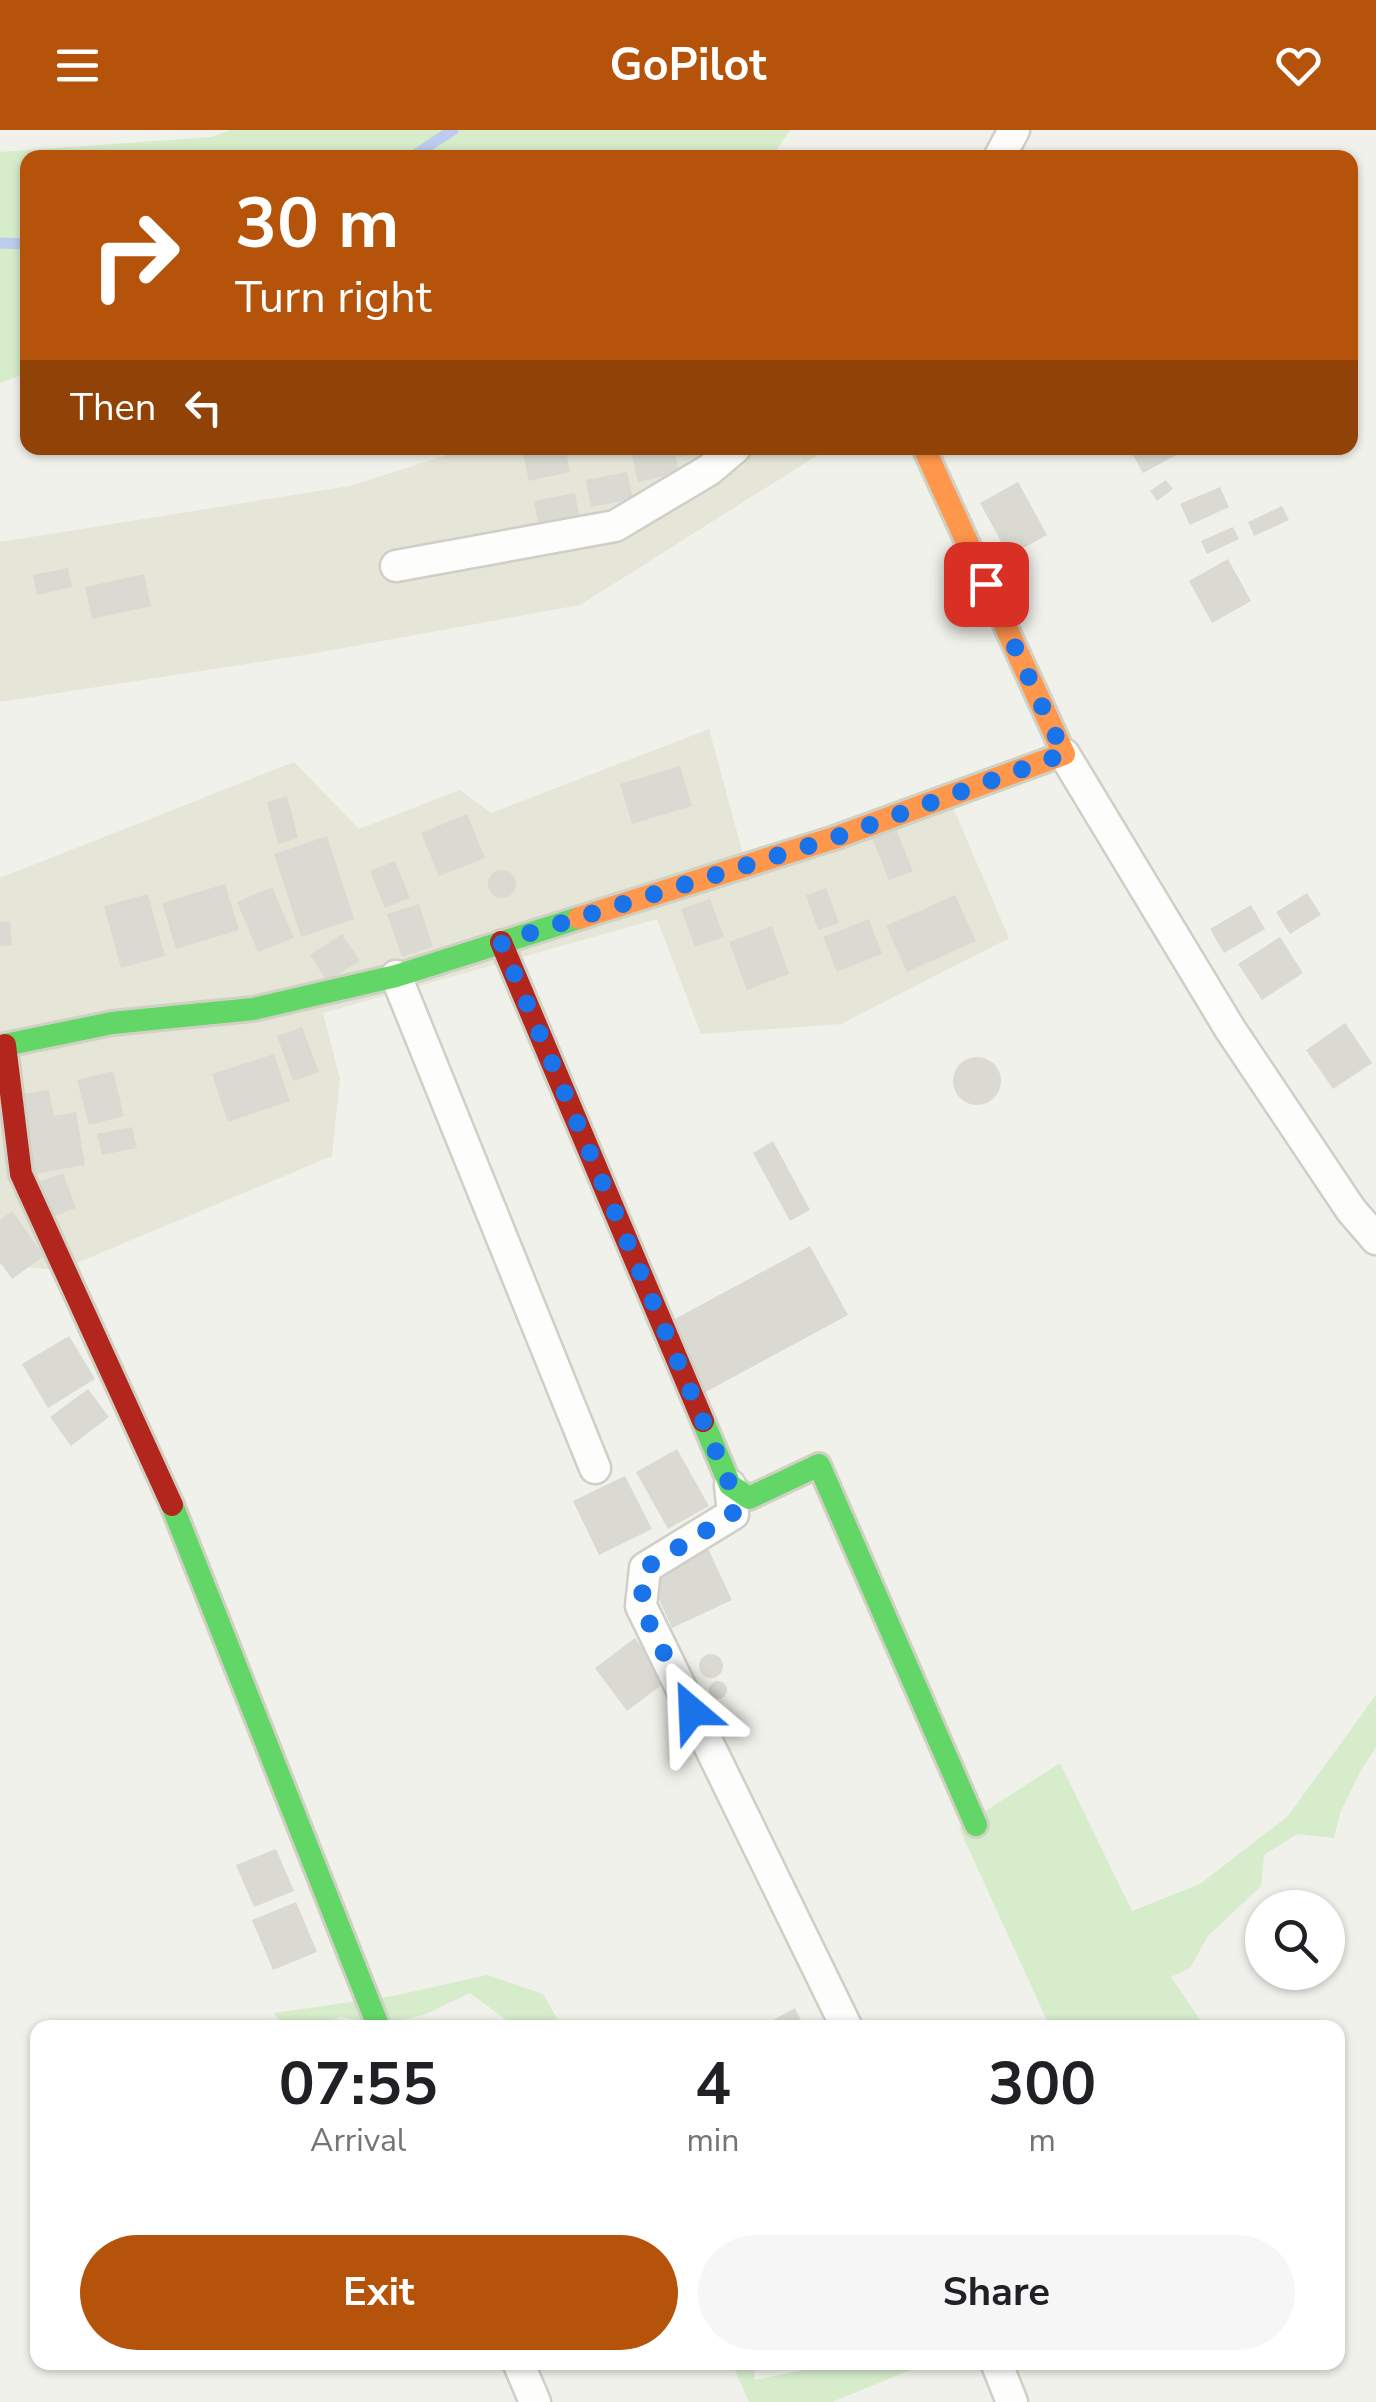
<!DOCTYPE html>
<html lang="en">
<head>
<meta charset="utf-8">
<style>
  :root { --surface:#fff; --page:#f6f6f6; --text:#202124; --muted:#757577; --accent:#b45309 }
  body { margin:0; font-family:"Nunito Sans",sans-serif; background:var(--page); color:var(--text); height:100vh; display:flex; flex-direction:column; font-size:38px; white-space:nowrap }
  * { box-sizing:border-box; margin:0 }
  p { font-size:32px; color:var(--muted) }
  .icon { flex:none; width:55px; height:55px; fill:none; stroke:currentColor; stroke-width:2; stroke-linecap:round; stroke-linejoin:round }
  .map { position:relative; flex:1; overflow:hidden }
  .details { position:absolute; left:30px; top:1890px; width:1315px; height:350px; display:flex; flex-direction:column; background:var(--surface); border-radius:20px; box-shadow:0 2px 8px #0004 }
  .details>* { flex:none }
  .hud { position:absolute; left:20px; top:20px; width:1338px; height:305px; border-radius:20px; box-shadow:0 2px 8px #0004; background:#b45309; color:#fff; overflow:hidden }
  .tools { position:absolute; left:1245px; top:1760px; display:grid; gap:20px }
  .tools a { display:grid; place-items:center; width:100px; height:100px; border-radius:50%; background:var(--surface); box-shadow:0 2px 8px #0004; font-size:50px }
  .pin { position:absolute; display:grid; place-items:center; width:85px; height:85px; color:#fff; margin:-42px; border-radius:20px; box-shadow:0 5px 15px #0006 }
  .me { position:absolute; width:110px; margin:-55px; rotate:334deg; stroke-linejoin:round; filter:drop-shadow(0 0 8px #0008) }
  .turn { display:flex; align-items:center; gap:35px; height:210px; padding:0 50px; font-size:45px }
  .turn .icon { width:130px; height:130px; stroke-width:2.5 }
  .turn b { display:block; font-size:70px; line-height:85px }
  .then { display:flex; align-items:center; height:95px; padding:0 50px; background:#0003; gap:20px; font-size:38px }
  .eta { display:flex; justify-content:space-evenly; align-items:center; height:170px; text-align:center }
  .eta b { font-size:60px; font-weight:700; line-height:70px }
  .action { display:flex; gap:20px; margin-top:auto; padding:20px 50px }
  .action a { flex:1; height:115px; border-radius:60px; background:var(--accent); color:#fff; font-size:40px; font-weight:700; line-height:115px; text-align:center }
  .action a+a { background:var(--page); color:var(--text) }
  header { display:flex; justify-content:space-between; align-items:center; height:130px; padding:0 50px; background:var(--accent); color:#fff; font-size:45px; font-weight:700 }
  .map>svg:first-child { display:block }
  .residential { fill:#e5e5d8 }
  .green { fill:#d6eccb }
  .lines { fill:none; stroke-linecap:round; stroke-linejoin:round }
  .stream { stroke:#bccbee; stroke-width:11 }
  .building { fill:#dadad3 }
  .street-casing { stroke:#cfcfc8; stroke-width:35 }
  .fast-casing { stroke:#d1d1c3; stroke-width:28 }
  .slow-casing { stroke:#d1d1c3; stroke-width:28 }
  .jam-casing { stroke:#d1d1c3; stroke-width:28 }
  .street { stroke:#fdfdfc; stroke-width:30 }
  .fast { stroke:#63d668; stroke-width:22 }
  .slow { stroke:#ff974d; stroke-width:22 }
  .jam { stroke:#b3261e; stroke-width:22 }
  .route { stroke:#1a73e8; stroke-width:18; stroke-dasharray:0 32.4 }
</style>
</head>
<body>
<header><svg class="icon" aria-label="menu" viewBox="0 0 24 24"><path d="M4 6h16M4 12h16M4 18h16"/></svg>GoPilot<svg class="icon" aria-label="heart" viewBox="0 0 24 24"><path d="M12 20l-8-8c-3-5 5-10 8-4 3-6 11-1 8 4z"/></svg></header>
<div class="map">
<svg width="1376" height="2272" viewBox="0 0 1376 2272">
  <rect width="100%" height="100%" fill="#f1f1eb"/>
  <path class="residential" d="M469 318H829L580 475 305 525 0 572V412L350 356Z
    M709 599 746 735 948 666 1009 808 841 894 701 904 657 789 323 883 340 949 332 1026 60 1140 0 1135V748L294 632 359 699 460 660 491 683Z"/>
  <path class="green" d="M231 0H790L771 28H28L27 243 0 253V22L211 7Z
    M1376 1565V1617L1360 1642 1340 1683 1334 1708 1297 1704 1264 1725 1261 1756 1208 1806 1190 1838 1171 1847 1205 1897H1050L959 1698 1060 1633 1132 1781 1200 1754 1288 1686Z
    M487 1845 543 1864 562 1897H510L505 1889 470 1863 428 1883 388 1895 340 1887 316 1897H283L274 1883 393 1866Z
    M732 2233H754L755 2250 813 2238 822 2233H912L913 2239 832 2272H749Z"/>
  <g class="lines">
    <path class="stream" d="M410 28 453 0
      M0 113 28 114"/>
  </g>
  <path class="building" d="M553 318H565L570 342 529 351 523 324Z
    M668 318H674L679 343 638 352 632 325Z
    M677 318H715V319L679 327Z
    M1129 318H1189L1143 343Z
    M627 342 633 369 591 377 586 350Z
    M1166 350 1173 359 1157 371 1150 361Z
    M1018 352 1047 405 1009 426 980 373Z
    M1220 357 1229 377 1190 395 1180 374Z
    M575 363 580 390 539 398 534 371Z
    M1282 376 1289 390 1254 406 1248 392Z
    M1233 397 1239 409 1207 424 1201 411Z
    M1228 429 1251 471 1212 493 1189 451Z
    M68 438 72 457 37 465 33 445Z
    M144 444 151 476 92 489 85 457Z
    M680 636 692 676 632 694 620 654Z
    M287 666 298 708 278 714 267 672Z
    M467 684 485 728 439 746 421 703Z
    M896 699 913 741 889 750 872 708Z
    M327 706 354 789 301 807 274 724Z
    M395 731 410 768 385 778 370 741Z
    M488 754a14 14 0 1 1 28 0a14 14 0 1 1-28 0Z
    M225 754 239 800 176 819 162 773Z
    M272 757 294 808 258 822 237 772Z
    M826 758 839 793 818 800 806 765Z
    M1307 763 1321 785 1290 804 1276 782Z
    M148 764 165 826 121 838 104 776Z
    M955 765 976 811 907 842 886 796Z
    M710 769 724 807 695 817 681 779Z
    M419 774 433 817 402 827 387 784Z
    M1251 775 1265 799 1224 823 1210 799Z
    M869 789 882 824 837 842 823 807Z
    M10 791 12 815 0 816V792Z
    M772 796 789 844 747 860 729 812Z
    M342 804 360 831 327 851 310 825Z
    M1280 807 1303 843 1262 870 1238 834Z
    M1345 893 1372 933 1333 959 1306 920Z
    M302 897 319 942 293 951 277 906Z
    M274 924 290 971 228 992 212 944Z
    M953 951a24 24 0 1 1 48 0a24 24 0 1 1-48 0Z
    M113 941 124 986 89 995 77 950Z
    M49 960 54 986 76 982 85 1035 35 1044 21 964Z
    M132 997 137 1018 102 1025 97 1004Z
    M773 1011 810 1080 790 1091 753 1023Z
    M63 1043 76 1078 50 1088 37 1053Z
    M12 1081 44 1126 12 1149 0 1132V1090Z
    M810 1116 848 1185 700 1265 662 1196Z
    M69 1206 95 1249 48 1278 22 1234Z
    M88 1259 109 1287 71 1316 50 1287Z
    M677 1319 709 1376 668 1399 636 1342Z
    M625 1346 652 1399 599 1425 573 1371Z
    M704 1410 732 1470 672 1498 645 1438Z
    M635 1508 667 1551 627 1581 595 1538Z
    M699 1536a12 12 0 1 1 24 0a12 12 0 1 1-24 0Z
    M709 1560a9 9 0 1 1 18 0a9 9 0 1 1-18 0Z
    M276 1719 294 1761 254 1777 236 1735Z
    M296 1772 317 1822 273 1840 252 1790Z
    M795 1878 805 1898H765L764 1895Z"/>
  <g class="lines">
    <g class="street-casing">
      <path id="street" d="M999 28 1014 0
        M396 436 615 396 709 340 735 318
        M1064 624 1230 899 1351 1080 1376 1109
        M396 846 595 1338
        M730 1355 733 1384 645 1438 641 1476 847 1898
        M518 2232 535 2272
        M996 2232 1012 2272"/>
    </g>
    <g class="fast-casing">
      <path id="fast" d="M0 916 112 893 253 879 396 846 579 788
        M703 1291 730 1355 749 1368 819 1335 976 1695
        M172 1375 379 1898"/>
    </g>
    <g class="slow-casing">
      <path id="slow" d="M579 788 834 708 1064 624 924 318"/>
    </g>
    <g class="jam-casing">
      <path id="jam" d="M501 812 703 1291
        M5 915 21 1044 172 1375"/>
    </g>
    <use href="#street" class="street"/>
    <use href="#fast" class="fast"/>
    <use href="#slow" class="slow"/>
    <use href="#jam" class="jam"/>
  </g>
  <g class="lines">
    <path class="route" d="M692 1581 641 1476 645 1438 733 1384 730 1355 501 812 834 708 1064 624 986 454"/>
  </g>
</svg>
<div class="tools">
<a><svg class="icon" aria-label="search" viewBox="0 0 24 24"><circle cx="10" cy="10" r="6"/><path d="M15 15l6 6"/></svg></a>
</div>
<div class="pin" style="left:986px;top:454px;background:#d93025"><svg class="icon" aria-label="arrive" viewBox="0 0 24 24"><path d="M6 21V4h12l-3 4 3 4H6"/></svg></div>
<svg class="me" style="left:692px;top:1581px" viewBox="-20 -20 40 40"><path d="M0-17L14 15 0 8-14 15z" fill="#1a73e8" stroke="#fff" stroke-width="4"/></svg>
<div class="hud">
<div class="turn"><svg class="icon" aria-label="right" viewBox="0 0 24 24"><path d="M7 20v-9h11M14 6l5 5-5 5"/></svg><div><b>30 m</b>Turn right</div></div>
<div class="then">Then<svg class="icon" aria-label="left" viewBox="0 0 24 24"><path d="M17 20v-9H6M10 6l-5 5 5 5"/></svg></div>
</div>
<section class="details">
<div class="eta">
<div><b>07:55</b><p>Arrival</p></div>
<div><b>4</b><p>min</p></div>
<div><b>300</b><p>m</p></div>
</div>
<div class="action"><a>Exit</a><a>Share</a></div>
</section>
</div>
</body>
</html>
